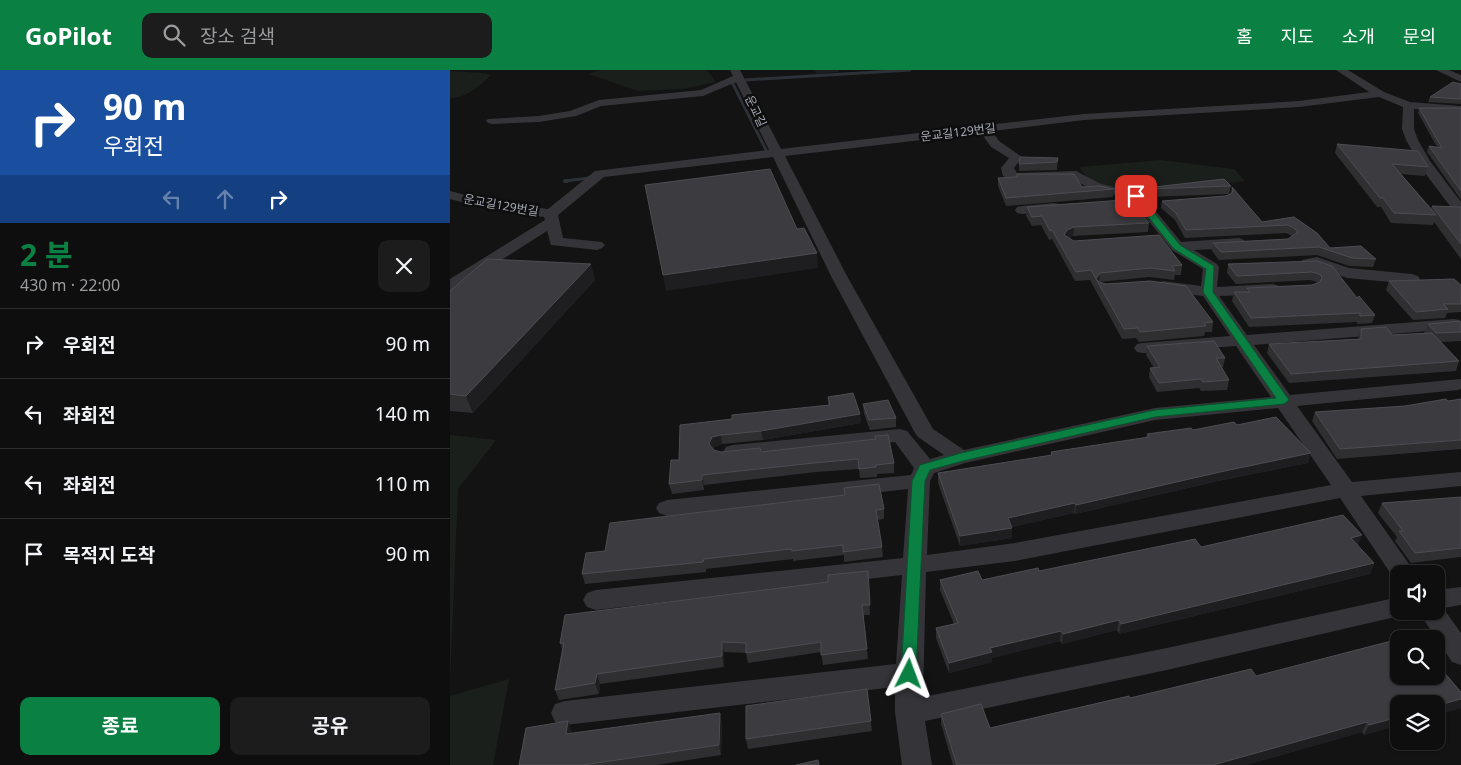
<!DOCTYPE html>
<html lang="ko">
<head>
<meta charset="utf-8">
<style>
  :root { --surface:#0e0e0f; --page:#1c1c1d; --text:#f1f3f6; --muted:#9b9c9e; --line:#2e2e2f; --accent:#0b8043 }
  body { margin:0; font-family:"Noto Sans","Noto Sans KR",sans-serif; background:var(--page); color:var(--text); height:100vh; display:flex; flex-direction:column; font-size:19px; white-space:nowrap }
  * { box-sizing:border-box; margin:0 }
  p { font-size:16px; color:var(--muted) }
  .icon { flex:none; width:28px; height:28px; fill:none; stroke:currentColor; stroke-width:2; stroke-linecap:round; stroke-linejoin:round }
  .map { position:relative; flex:1; overflow:hidden }
  .drawer { display:flex; flex-direction:column; background:var(--surface); width:450px }
  .drawer>* { flex:none }
  .banner { background:#1a4fa0; color:#fff; overflow:hidden }
  .fabs { position:absolute; left:940px; top:495px; display:grid; gap:10px }
  .fabs a { display:grid; place-items:center; width:55px; height:55px; border-radius:10px; background:var(--surface); box-shadow:0 1px 4px #0004,0 0 0 1px var(--line); font-size:25px }
  .pin { position:absolute; display:grid; place-items:center; width:42px; height:42px; color:#fff; margin:-21px; border-radius:10px; box-shadow:0 2px 8px #0006 }
  .me { position:absolute; width:55px; margin:-28px; rotate:3deg; stroke-linejoin:round; filter:drop-shadow(0 0 4px #0008) }
  .turn { display:flex; align-items:center; gap:18px; height:105px; padding:0 20px; font-size:22px }
  .turn .icon { width:65px; height:65px; stroke-width:2.5 }
  .turn b { display:block; font-size:35px; line-height:42px }
  .lanes { display:flex; align-items:center; height:48px; padding:0 20px; background:#0003; justify-content:center; gap:25px; direction:ltr }
  .lanes .off { opacity:.35 }
  .round { display:grid; place-items:center; flex:none; width:52px; height:52px; border-radius:10px; background:var(--page) }
  .summary { display:flex; align-items:center; justify-content:space-between; height:85px; padding:0 20px }
  h1 { font-size:30px; font-weight:700; line-height:38px; color:var(--accent) }
  .cta { display:flex; gap:10px; margin-top:auto; padding:10px 20px }
  .cta a { flex:1; height:58px; border-radius:10px; background:var(--accent); color:#fff; font-size:20px; font-weight:700; line-height:58px; text-align:center }
  .cta a+a { background:var(--page); color:var(--text) }
  ul { padding:0; list-style:none }
  li { display:flex; align-items:center; gap:15px; height:70px; padding:0 20px; border-top:1px solid var(--line) }
  li div { flex:1 }
  li b { display:block; font-size:19px }
  li em { font-style:normal }
  header { display:flex; align-items:center; gap:30px; box-sizing:border-box; height:70px; padding:0 25px; background:var(--accent); color:#fff }
  header strong { font-size:24px }
  nav { display:flex; gap:28px; margin-inline-start:auto; font-size:18px }
  .search { width:350px; height:45px; background:var(--page); display:flex; align-items:center; gap:12px; box-sizing:border-box; padding:0 18px; border-radius:10px; color:var(--muted); font-size:19px }
  main { display:flex; flex:1; min-height:0 }
  .map>svg:first-child { display:block }
  .green { fill:#1a1f1b }
  .lines { fill:none; stroke-linecap:round; stroke-linejoin:round }
  .stream-far1 { stroke:#2b3137; stroke-width:3 }
  .stream { stroke:#2b3137; stroke-width:4 }
  .minor { fill:#353539; fill-rule:evenodd }
  .wall { fill:#2f2f32 }
  .shaded-wall { fill:#1e1e20 }
  .building { fill:#3c3c40; stroke:#4c4d52 }
  .route { fill:#0b8043; stroke:#07532c }
  .labels { text-anchor:middle; dominant-baseline:central; stroke-width:5; stroke-linejoin:round; paint-order:stroke }
  .far-street-label { font-size:12px; fill:#a6a9b3; stroke:#0e0e0f }
</style>
</head>
<body>
<header>
<strong>GoPilot</strong>
<div class="search"><svg class="icon" aria-label="search" viewBox="0 0 24 24"><circle cx="10" cy="10" r="6"/><path d="M15 15l6 6"/></svg>장소 검색</div>
<nav><a>홈</a><a>지도</a><a>소개</a><a>문의</a></nav>
</header>
<main>
<section class="drawer">
<div class="banner">
<div class="turn"><svg class="icon" aria-label="right" viewBox="0 0 24 24"><path d="M7 20v-9h11M14 6l5 5-5 5"/></svg><div><b>90 m</b>우회전</div></div>
<div class="lanes"><svg class="icon off" aria-label="left" viewBox="0 0 24 24"><path d="M17 20v-9H6M10 6l-5 5 5 5"/></svg><svg class="icon off" aria-label="ahead" viewBox="0 0 24 24"><path d="M12 20V5M6 11l6-6 6 6"/></svg><svg class="icon" aria-label="right" viewBox="0 0 24 24"><path d="M7 20v-9h11M14 6l5 5-5 5"/></svg></div>
</div>
<div class="summary"><div><h1>2 분</h1><p>430 m · 22:00</p></div><a class="round"><svg class="icon" aria-label="close" viewBox="0 0 24 24"><path d="M6 6l12 12M18 6L6 18"/></svg></a></div>
<ul>
<li><svg class="icon" aria-label="right" viewBox="0 0 24 24"><path d="M7 20v-9h11M14 6l5 5-5 5"/></svg><div><b>우회전</b></div><em>90 m</em></li>
<li><svg class="icon" aria-label="left" viewBox="0 0 24 24"><path d="M17 20v-9H6M10 6l-5 5 5 5"/></svg><div><b>좌회전</b></div><em>140 m</em></li>
<li><svg class="icon" aria-label="left" viewBox="0 0 24 24"><path d="M17 20v-9H6M10 6l-5 5 5 5"/></svg><div><b>좌회전</b></div><em>110 m</em></li>
<li><svg class="icon" aria-label="arrive" viewBox="0 0 24 24"><path d="M6 21V4h12l-3 4 3 4H6"/></svg><div><b>목적지 도착</b></div><em>90 m</em></li>
</ul>
<div class="cta"><a>종료</a><a>공유</a></div>
</section>
<div class="map">
<svg width="1011" height="695" viewBox="0 0 1011 695">
  <rect width="100%" height="100%" fill="#131314"/>
  <path class="green" d="M149 0H257L266 12 233 19 188 21 139 4Z
    M0 1 33 3 41 5C29 16 17 28 0 28Z
    M710 90 784 99 795 111 690 124 654 117 638 109 629 97Z
    M0 365 46 370 8 419 0 612Z
    M59 609 43 695H0V626Z"/>
  <g class="lines">
    <path class="stream-far1" d="M295 10 460 0
      M286 11 282 12 317 82
      M115 111 139 108"/>
    <path class="stream" d="M115 111H117"/>
    <path class="minor" d="M280 0H290L331 79 634 44 849 31 919 22 886 0H898L934 22 960 32 1011 36V42L964 39V59L968 70 980 91 1011 132V145L1006 144 975 103 956 70 952 59 953 37 929 27 849 37 634 50 542 61 549 71 572 87 564 98 567 103 626 101 651 114 691 123 731 172 789 168 794 170 797 173 794 176 789 178 744 180 767 194 769 197 767 217 823 214 829 216 831 219 829 222 823 224 769 226 797 265 1004 249 1010 250V258L1004 259 804 275 840 325 1011 309V319L1008 320 847 336 902 412 1011 402V416L911 426 966 504H949V511L945 510 890 428 565 491 476 502 473 627 717 578 949 527V541H959L958 544 717 600 475 651 482 695H452L445 642V617L115 655 105 652 101 643 105 634 115 631 446 594 452 505 146 540 137 537 133 530 137 523 146 520 453 488 458 419 217 446 209 443 206 438 209 433 217 430 461 405 464 398 445 372 283 389 276 387 273 382 276 377 283 375 450 359 457 361 480 389 494 385 468 367 465 363 381 206 323 87 154 107 108 145 113 168 152 172 155 175 152 178 147 180 101 175 97 161 6 219 0 221V209L95 150 94 147 42 140 0 129V121L42 132 98 139 145 101 319 80 286 12 253 26 151 36 126 46 89 52 42 54 38 53 36 51 38 49 89 46 120 41 149 30 251 20 283 6ZM531 63 541 77 559 88 551 98 553 106 565 111 623 109 642 120 681 129 722 180 753 199 751 216 713 211 707 213 705 216 707 219 713 221 753 226 780 266 693 273 687 274 684 278 687 282 693 283 786 276 821 327 705 338 514 380 483 359 397 206 335 86ZM828 338 881 415 565 473 477 485 480 411 484 403 515 393 705 350Z
      M986 0H999L1011 5V12Z
      M604 133 609 134 611 137 609 140 572 144 567 143 565 140 567 137 572 136Z
      M867 187 899 198 962 204 968 206 970 209 968 212 962 214 897 208 866 197 852 196 850 193 852 190Z
      M1011 517V535L993 538 1011 563V595L1002 592 968 541H986V520Z"/>
  </g>
  <path class="wall" d="M1011 14V34L978 32 980 27Z
    M969 38H1011V130L977 82 979 76 987 77 968 43Z
    M887 74 978 97 975 106 951 104 981 138 982 136 1011 137V189L984 152 983 155 941 153 931 137H927L885 83Z
    M608 88 607 100 569 101V94Z
    M548 108 632 117 664 119 663 127 556 136 548 116Z
    M781 116 779 124 697 127 695 125 696 118Z
    M782 117 812 152 844 147 880 178 926 189 923 197 899 196 867 185 769 190 762 181 763 173 838 169 842 166 836 163 735 168 725 150 711 138 712 131 775 126 780 125Z
    M577 137 683 144 699 153 698 162 623 166 619 168 624 171 732 195 731 205H725L724 210 699 207 649 212 763 252 762 262H755L754 266 689 272 686 268 672 269 640 210 625 211 602 169 599 170 591 155 582 156 576 146Z
    M867 191 925 245 922 253 907 254V252L799 257 782 231 784 222H797V218L862 215 868 213 867 212 860 210 786 214 777 203 778 194Z
    M145 210 23 343 0 341V221Z
    M939 211 1011 215V242L997 243 995 248 963 250 936 220Z
    M1011 253V271L991 272 1009 291 1006 301 839 313 817 283 819 274 908 269 911 259 942 265 974 263 978 254Z
    M697 276 775 288 773 297H771L779 310 777 320 751 321 749 318 707 322 699 307 700 298H704L696 285Z
    M378 327 410 344 411 353 313 370 272 374 264 377 263 380 271 382H311L425 369V366L444 393V403L427 404V407L410 408 409 399 366 402 254 415V420L222 424 219 414 229 390 282 349 378 335Z
    M1011 329V379L887 389 862 351 865 342 955 336 998 331Z
    M413 334 446 348V357L420 360 414 344Z
    M787 355 861 383 858 393 768 411 625 444 624 443 562 457V468L510 476 488 413V403L601 386V382L696 368 697 364 743 360Z
    M1011 427V487L961 493 945 471 947 467 928 443 932 433Z
    M434 439V449L427 450 432 477 433 487 394 492V485L343 491V489L256 499V502L135 514 132 504 155 481Z
    M907 475 924 493 920 504 669 564 667 560 612 574 610 571 542 588V592L499 603 486 568V558L504 554 490 520V510H532L751 477 908 475Z
    M418 501 420 545H413L418 589 373 595 371 582 298 593 296 583 274 582V597L150 614 149 624 109 630 105 620 112 579 110 573 378 512Z
    M949 569V606H986V593L1011 622V638L986 645V634H949V655L914 665 912 662 796 695H503L491 654V644L531 634 540 658 679 626 680 628 801 599 806 606Z
    M417 619 422 661 298 679 296 669Z
    M272 653 271 685 206 695H69L122 662V663Z"/>
  <path class="shaded-wall" d="M365 0H388V2L366 4Z
    M624 157 623 166 617 169 614 165 617 160Z
    M367 183 368 198 216 221 213 205Z
    M141 194 145 210 23 343 16 326Z
    M650 203 649 212 646 209Z
    M410 344 411 353 313 370 311 361Z
    M271 365 272 374 264 377 261 384 259 374 262 367Z
    M861 383 858 393 768 411 625 444 626 435 770 402Z
    M252 405 254 415V420L252 410Z
    M625 433 624 443 558 458V448Z
    M562 458V468L510 476V466Z
    M912 465 908 475 897 478 901 468Z
    M924 493 920 504 669 564 671 554Z
    M669 550 667 560 612 574 613 564Z
    M611 561 610 571 542 588V592L499 603V593L540 578Z
    M272 572 274 582V597L272 586Z
    M147 604 150 614 149 624 145 613Z
    M1011 629V638L986 645V636Z
    M270 643 272 653 271 685 269 675Z
    M949 647V655L914 665 919 655Z
    M118 651 122 662 120 675 116 664Z
    M917 652 912 662 796 695H763Z"/>
  <path class="building" d="M1003 12 1011 14V29L980 27Z
    M969 38H1011V121L979 76 992 78Z
    M887 74 968 81 978 97 942 94 986 145 944 143 933 128H930Z
    M570 87 608 88 607 92 569 94Z
    M320 99 347 159 354 158 367 183 213 205 195 115Z
    M567 104H624L632 117 649 116 664 119 556 128 548 108 567 107Z
    M774 109 781 116 698 119 696 118Z
    M782 117 812 152 844 147 867 163 880 178 911 176 926 189 902 188 869 177 771 182 763 173 838 169 848 162 844 158 838 155 736 160 726 143 712 131 775 126 781 124 783 121Z
    M673 130 683 144 691 143 699 153 624 157 617 160 614 165 624 171 709 165 732 195 722 196 725 201 700 198 650 203 646 209 649 212 656 214 700 211 736 216 763 252 754 253 756 256 690 262 688 258 674 259 641 200 626 202 602 160 600 161 592 146 582 147 577 137Z
    M982 136 1011 137V174Z
    M37 189 141 194 16 326 0 324V221Z
    M867 191 882 196 907 228 909 226 925 245 910 246V243L801 248 784 222H800L797 218 862 215 870 212 872 207 869 204 862 202 787 206 778 194Z
    M1004 209 1011 215V234H993L998 239 966 242 939 211Z
    M1010 251 1011 253V262L986 263 978 254Z
    M936 257 942 265 982 263 1009 291 841 304 819 274 911 269V259Z
    M764 271 775 288H766L779 310 753 312 751 309 709 313 700 298 710 297 697 276Z
    M403 323 410 344 311 361 271 365 262 367 259 374 264 380 271 382 310 378 311 382 426 369 425 366 438 365 444 393 426 395V397L409 399 408 389 364 393 252 405V410L219 414 221 390H229L230 355 282 349V345L380 335 378 327Z
    M996 329 998 331 1011 329V370L890 379 865 342 955 336Z
    M438 330 446 348 419 350 413 334Z
    M826 347 861 383 770 402 626 435 625 433 558 448 562 458 510 466 488 403 602 385 601 382 699 367 697 364 741 358 743 360 784 352 787 355Z
    M429 414 434 439 426 440 432 477 393 482V475L342 481 341 479 254 489 253 492 132 504 136 483 155 481 160 453 395 425 394 418Z
    M1011 427V478L965 483 949 461H953L932 433Z
    M893 445 912 465 901 468 924 493 671 554 669 550 613 564 611 561 540 578 542 582 499 593 486 558 508 553 490 510 528 501 532 510 588 498 589 501 745 469 751 477Z
    M418 501 420 535H412L417 579 371 585V572L296 583V573L272 572V586L147 604 145 613 105 620 114 573H110L115 545 378 512V505Z
    M966 564 970 569H950Z
    M949 569V606H986V593L1011 622V629L986 636V634H949V647L919 655 917 652 763 695H507L491 644 531 634 540 658 679 626 680 628 801 599 806 606Z
    M417 619 421 651 296 669V636Z
    M270 643 269 675 133 695H69L76 658 118 651 116 664Z
    M368 690 369 695H346Z"/>
  <path class="route" d="M683 124H689L730 175 764 196 763 222 839 330 834 334 705 347 513 391 480 400 475 411 466 604 464 608 459 610 453 608 451 604 462 411 470 395 511 383 705 340 826 328 753 222 756 199 724 179 683 128Z"/>
  <g class="labels">
    <g class="far-street-label">
      <text transform="translate(306 41) rotate(64)">운교길</text>
      <text transform="translate(508 62) rotate(-7)">운교길129번길</text>
      <text transform="translate(51 135) rotate(10)">운교길129번길</text>
    </g>
  </g>
</svg>
<div class="fabs">
<a><svg class="icon" aria-label="sound" viewBox="0 0 24 24"><path d="M4 9h4l5-4v14l-5-4H4zM17 9q2 3 0 6"/></svg></a>
<a><svg class="icon" aria-label="search" viewBox="0 0 24 24"><circle cx="10" cy="10" r="6"/><path d="M15 15l6 6"/></svg></a>
<a><svg class="icon" aria-label="layers" viewBox="0 0 24 24"><path d="M12 4l9 5-9 5-9-5zM3 14l9 5 9-5"/></svg></a>
</div>
<div class="pin" style="left:686px;top:126px;background:#d93025"><svg class="icon" aria-label="arrive" viewBox="0 0 24 24"><path d="M6 21V4h12l-3 4 3 4H6"/></svg></div>
<svg class="me" style="left:459px;top:604px" viewBox="-20 -20 40 40"><path d="M0-17L14 15 0 8-14 15z" fill="#0b8043" stroke="#fff" stroke-width="4"/></svg>
</div>
</main>
</body>
</html>
